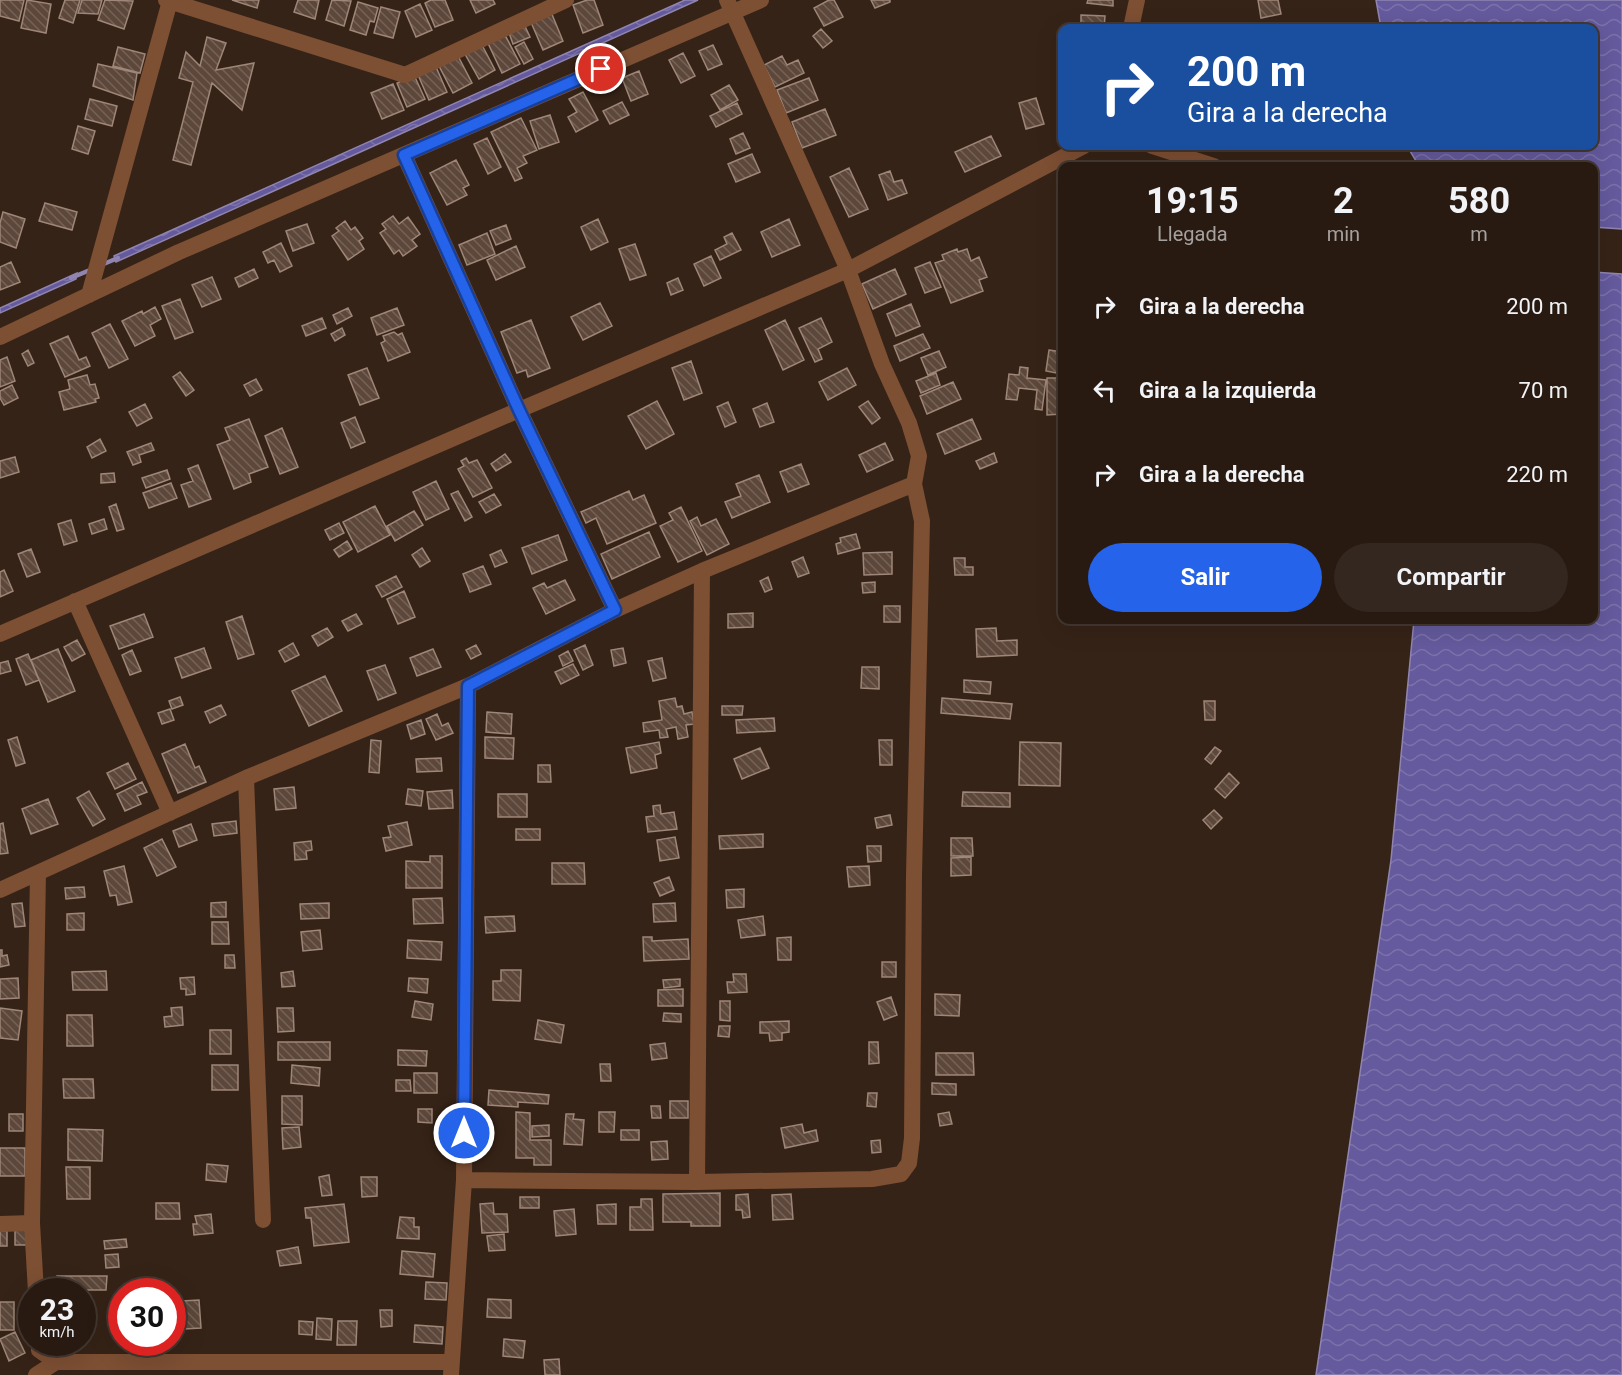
<!DOCTYPE html>
<html lang="es">
<head>
<meta charset="utf-8">
<style>
  :root { --surface:#281a11; --page:#34271f; --text:#f1f3f6; --muted:#a5a19f; --line:#443831; --accent:#2563eb }
  body { margin:0; font-family:Roboto,sans-serif; background:var(--page); color:var(--text); height:100vh; display:flex; flex-direction:column; font-size:22px; white-space:nowrap }
  * { box-sizing:border-box; margin:0 }
  p { font-size:20px; color:var(--muted) }
  .icon { flex:none; width:33px; height:33px; fill:none; stroke:currentColor; stroke-width:2; stroke-linecap:round; stroke-linejoin:round }
  .map { position:relative; flex:1; overflow:hidden }
  .sheet { position:absolute; left:1058px; top:162px; width:540px; height:462px; display:flex; flex-direction:column; background:var(--surface); border-radius:12px; box-shadow:0 6px 24px #0002,0 0 0 2px var(--line) }
  .sheet>* { flex:none }
  .guide { position:absolute; left:1058px; top:24px; width:540px; height:126px; border-radius:12px; box-shadow:0 6px 24px #0002,0 0 0 2px var(--line); background:#1a4fa0; color:#fff; overflow:hidden }
  .speed { position:absolute; left:18px; top:1278px; display:flex; gap:12px; font-size:30px; font-weight:700; text-align:center }
  .speed>* { display:grid; place-content:center; width:78px; height:78px; border-radius:50%; background:var(--surface); box-shadow:0 6px 24px #0002,0 0 0 2px var(--line); line-height:1 }
  .speed small { font-size:15px; font-weight:400 }
  .speed .limit { border:9px solid #d22; background:#fff; color:#111 }
  .pin { position:absolute; display:grid; place-items:center; width:51px; height:51px; color:#fff; margin:-26px; border:3px solid #fff; border-radius:50%; box-shadow:0 2px 6px #0007 }
  .me { position:absolute; width:66px; margin:-33px; rotate:0deg; stroke-linejoin:round; filter:drop-shadow(0 0 4px #0008) }
  .turn { display:flex; align-items:center; gap:21px; height:126px; padding:0 30px; font-size:27px }
  .turn .icon { width:78px; height:78px; stroke-width:2.5 }
  .turn b { display:block; font-size:42px; line-height:51px }
  .eta { display:flex; justify-content:space-evenly; align-items:center; height:102px; text-align:center }
  .eta b { font-size:36px; font-weight:700; line-height:42px }
  .cta { display:flex; gap:12px; margin-top:auto; padding:12px 30px }
  .cta a { flex:1; height:69px; border-radius:36px; background:var(--accent); color:#fff; font-size:24px; font-weight:700; line-height:69px; text-align:center }
  .cta a+a { background:var(--page); color:var(--text) }
  ul { padding:0; list-style:none }
  li { display:flex; align-items:center; gap:18px; height:84px; padding:0 30px }
  li div { flex:1 }
  li b { display:block; font-size:22px }
  li em { font-style:normal }
  .map>svg:first-child { display:block }
  .water { fill:url(#water-waves); stroke:#9085b1; stroke-width:1.5 }
  .lines { fill:none; stroke-linecap:round; stroke-linejoin:round }
  .stream { stroke:#9085b1; stroke-width:4.5 }
  .building { fill:url(#building-back-hatch); stroke:#9e8678; stroke-width:1.5 }
  .minor { stroke:#7d4f33; stroke-width:16 }
  .route-casing { stroke:#184099; stroke-width:15 }
  .route { stroke:#2563eb; stroke-width:10 }
</style>
</head>
<body>
<div class="map">
<svg width="1622" height="1375" viewBox="0 0 1622 1375">
  <defs>
    <pattern id="water-waves" width="16" height="10" patternUnits="userSpaceOnUse" patternTransform="scale(1.5)"><rect width="16" height="10" fill="#645a9d"/><path d="M0 5q4-4 8 0t8 0" fill="none" stroke="#7b72aa"/></pattern>
    <pattern id="building-back-hatch" width="6" height="6" patternUnits="userSpaceOnUse" patternTransform="scale(1.5)"><rect width="6" height="6" fill="#5c473a"/><path d="M-1 5l2 2M0 0l6 6M5-1l2 2" fill="none" stroke="#746256"/></pattern>
  </defs>
  <rect width="100%" height="100%" fill="#362317"/>
  <path class="water" d="M685 0H698L116 262 114 256Z
    M1376 0H1622V229L1593 227V166H1419L1407 146H1593V28H1381Z
    M1593 272 1622 274V1375H1316L1391 860 1414 620H1593Z
    M77 273 76 279 0 313V308Z"/>
  <g class="lines">
    <path class="stream" d="M101 265 118 258
      M71 278 90 270"/>
  </g>
  <path class="building" d="M0 0H24L19 21 0 16Z
    M27 0 51 4 46 33 21 28Z
    M65 0H80L73 23 59 18Z
    M82 0H102L98 14 78 13Z
    M105 0 133 1 124 29 98 20Z
    M232 0H259L257 8Z
    M298 0H319L315 19 294 12Z
    M332 0 351 1 344 26 326 20Z
    M431 0H445L453 20 435 27 425 3Z
    M470 0H493L495 4 476 13Z
    M587 0H594L603 25 583 33 573 5Z
    M829 0H834L843 17 824 26 814 8Z
    M871 0H890V2L875 8Z
    M1088 0H1113V6L1087 3Z
    M1258 0H1278L1281 14 1261 18Z
    M358 2 378 8 374 22 370 21 366 35 350 30Z
    M420 4 432 30 416 37 405 11Z
    M381 7 400 12 393 38 374 33Z
    M551 12 563 41 543 50 530 20Z
    M1081 15 1105 16 1104 28H1081Z
    M524 24 530 37 513 44 508 30Z
    M821 29 832 41 823 48 813 36Z
    M504 33 520 64 502 73 487 41Z
    M207 37 226 43 216 70 254 63 242 110 212 83 191 165 173 160 193 82 179 78 186 52 200 66Z
    M524 42 533 59 524 64 515 47Z
    M482 45 495 70 479 79 465 54Z
    M713 45 722 64 708 70 699 51Z
    M118 47 145 54 140 73 113 66Z
    M683 53 695 76 681 83 669 60Z
    M458 56 472 83 453 93 439 66Z
    M782 56 787 65 798 60 804 73 775 87 764 65Z
    M98 64 137 73 133 100 93 86Z
    M436 67 447 92 429 100 418 75Z
    M639 71 648 94 631 101 622 78Z
    M414 75 425 99 407 107 397 83Z
    M809 78 818 100 786 113 777 90Z
    M393 84 404 110 382 119 371 93Z
    M729 85 738 100 720 110 711 95Z
    M583 92 598 120 576 132 568 117 577 112 569 99Z
    M1036 98 1044 124 1026 129 1019 103Z
    M90 99 117 106 112 126 85 119Z
    M622 102 629 115 610 124 603 111Z
    M737 103 742 114 716 127 710 116Z
    M825 109 836 135 802 148 792 122Z
    M550 115 559 142 539 149 530 121Z
    M521 118 537 150 523 156 527 163 517 168 522 178 515 181 491 132Z
    M78 126 95 131 88 154 72 149Z
    M743 133 750 148 736 154 730 139Z
    M991 136 1001 156 965 172 955 152Z
    M487 138 501 167 488 174 474 144Z
    M752 154 760 172 736 182 728 164Z
    M456 160 469 185 463 188 467 195 447 205 430 173Z
    M849 168 868 209 849 217 830 177Z
    M890 171 894 182 902 180 907 193 888 200 879 175Z
    M45 203 77 212 72 230 39 221Z
    M3 212 25 219 16 248 0 242V223Z
    M393 216 399 224 408 217 420 234 412 240 417 246 403 256 399 250 394 254 380 233 386 229 382 224Z
    M598 219 608 242 591 250 581 227Z
    M789 219 800 245 772 257 761 232Z
    M345 221 351 230 355 227 363 238 359 241 364 249 348 260 332 236 339 231 336 228Z
    M307 224 314 243 293 251 286 231Z
    M506 225 511 239 496 245 490 231Z
    M487 233 495 254 467 265 459 245Z
    M732 233 741 250 720 260 715 250 727 244 724 237Z
    M281 243 292 266 280 272 274 260 268 263 263 252Z
    M635 244 646 275 630 280 619 249Z
    M516 246 525 267 496 280 487 260Z
    M957 249 958 252 967 249 971 261 979 257 987 277 979 280 983 291 951 303 935 263 944 260 942 255Z
    M711 256 721 278 704 286 694 264Z
    M11 262 20 282 0 290V267Z
    M930 262 941 287 925 293 915 268Z
    M254 269 258 278 239 287 235 278Z
    M895 269 906 294 873 309 862 284Z
    M212 277 221 299 202 307 192 285Z
    M678 278 683 290 671 295 667 283Z
    M180 299 193 332 175 339 162 306Z
    M600 303 612 326 583 340 571 317Z
    M911 304 920 326 896 336 887 314Z
    M155 307 161 319 150 325 155 336 135 346 122 321 142 311 143 314Z
    M348 308 352 316 337 324 333 315Z
    M397 308 404 325 377 335 371 318Z
    M322 318 326 328 306 336 302 326Z
    M821 318 832 342 818 349 822 359 815 362 799 328Z
    M531 320 550 368 528 377 526 370 517 373 501 332Z
    M785 320 804 360 783 370 765 330Z
    M110 324 128 359 109 368 92 333Z
    M342 328 345 335 335 341 331 334Z
    M394 332 398 335 402 333 410 352 388 361 381 343 385 341 383 336Z
    M923 334 930 348 900 361 894 346Z
    M68 336 79 360 86 357 90 366 65 377 50 344Z
    M28 350 34 363 28 366 22 354Z
    M1049 350 1062 352V374L1046 371Z
    M939 351 946 367 928 375 921 358Z
    M7 357 15 381 0 387V360Z
    M691 361 702 393 684 400 672 368Z
    M1020 367 1028 368 1027 378 1046 380 1042 410 1035 409 1037 390 1019 388 1017 400 1006 399 1009 374 1019 375Z
    M367 368 379 398 360 405 348 375Z
    M847 368 856 385 828 400 819 382Z
    M180 372 194 390 186 396 173 377Z
    M936 373 940 385 921 393 916 381Z
    M87 375 90 385 95 384 99 398 95 399 96 402 64 410 59 392 70 389 68 380Z
    M1047 378H1062V414L1047 415Z
    M256 379 262 390 250 396 244 385Z
    M953 382 961 399 927 414 920 396Z
    M12 385 18 398 4 405 0 398V391Z
    M657 401 674 434 646 449 628 416Z
    M868 401 880 418 872 424 859 407Z
    M728 402 736 422 725 427 717 407Z
    M767 403 774 422 760 427 753 409Z
    M145 404 152 418 137 426 129 412Z
    M355 417 365 442 351 448 341 423Z
    M249 419 268 467 249 474 251 482 234 489 217 445 230 440 225 428Z
    M972 419 981 439 945 454 937 434Z
    M282 428 298 467 280 474 265 436Z
    M100 439 106 451 92 458 87 447Z
    M151 443 154 450 139 455 141 462 133 465 127 452Z
    M885 443 893 460 867 472 859 455Z
    M994 453 997 462 980 469 976 461Z
    M505 454 511 462 496 471 491 464Z
    M15 457 19 472 0 478V461Z
    M466 458 469 463 477 460 492 488 473 497 458 469 464 466 461 461Z
    M801 464 809 484 788 492 780 472Z
    M198 465 211 499 189 507 181 485 193 481 188 469Z
    M167 470 170 479 146 488 142 478Z
    M114 473 115 482 101 483V474Z
    M759 475 770 502 732 518 725 502 741 496 736 484Z
    M436 481 449 509 426 520 413 492Z
    M171 483 177 498 149 508 143 493Z
    M458 491 472 517 465 521 451 494Z
    M629 491 633 500 644 495 656 523 607 544 596 518 586 523 581 512Z
    M494 494 501 505 486 513 479 502Z
    M116 504 124 529 117 531 109 507Z
    M375 506 390 535 358 552 343 522Z
    M681 507 702 551 678 562 660 526 673 520 669 513Z
    M414 511 423 525 395 541 387 526Z
    M697 517 701 526 716 519 729 544 707 555 690 521Z
    M104 519 107 529 92 534 89 524Z
    M71 520 77 541 64 545 58 524Z
    M339 523 344 533 330 540 325 530Z
    M649 532 660 557 612 579 601 554Z
    M856 534 860 548 838 554 836 544 841 542 840 538Z
    M558 535 567 560 532 574 522 548Z
    M347 541 352 549 339 557 334 550Z
    M422 548 430 561 420 567 412 555Z
    M31 549 40 572 27 577 18 554Z
    M501 550 507 562 495 567 490 555Z
    M892 552V574L864 575 863 553Z
    M803 557 809 573 798 577 792 562Z
    M954 558H965V567H973V575H955Z
    M483 566 491 584 470 592 463 574Z
    M4 570 13 591 0 597V572Z
    M396 576 402 587 382 597 376 586Z
    M768 577 772 589 765 592 760 581Z
    M565 580 575 600 546 614 533 588 544 583 547 588Z
    M875 582V592L863 593 862 583Z
    M404 591 415 617 398 624 387 599Z
    M884 606H900V622H884Z
    M753 613V627L728 628V614Z
    M144 614 153 637 119 649 110 626Z
    M356 614 362 624 348 631 342 621Z
    M242 616 254 654 238 659 226 622Z
    M327 628 333 637 318 646 312 636Z
    M996 628 997 641 1017 640V655L977 657 976 629Z
    M77 640 85 654 72 661 64 647Z
    M293 643 299 655 285 662 279 651Z
    M476 645 481 654 471 659 466 650Z
    M585 645 593 665 583 670 574 650Z
    M204 648 211 668 182 678 175 658Z
    M623 648 626 663 614 666 611 650Z
    M58 649 75 691 48 702 31 660Z
    M433 649 441 667 417 676 410 658Z
    M132 650 141 671 130 675 122 655Z
    M568 651 573 661 563 666 559 656Z
    M28 654 39 680 26 685 16 659Z
    M662 658 666 678 653 681 648 661Z
    M8 661 11 671 0 674V663Z
    M573 664 579 675 561 684 555 672Z
    M385 665 396 693 378 700 367 671Z
    M862 667H879V689L861 688Z
    M325 676 342 711 309 726 292 691Z
    M964 680 991 682 990 694 964 692Z
    M180 697 183 705 172 709 169 701Z
    M675 698 677 707 682 706 684 714 692 712 694 724 686 725 688 737 678 739 676 727 666 729 668 737 660 738 659 730 644 732 643 723 662 720 659 701Z
    M942 698 1012 704 1010 719 941 713Z
    M1204 701H1215V720H1205Z
    M221 705 226 715 210 723 205 712Z
    M722 706H743L742 715H722Z
    M170 709 174 720 162 724 158 713Z
    M487 712 512 714 511 734 486 732Z
    M437 714 442 726 448 723 453 733 436 740 426 719Z
    M774 718 775 731 737 733 736 720Z
    M421 720 425 734 411 739 407 725Z
    M17 737 25 763 16 766 8 740Z
    M485 737 514 738 513 759 485 758Z
    M371 740 381 741 379 773 369 772Z
    M879 740H892V765H880Z
    M659 742 661 753 655 755 657 768 631 773 626 748Z
    M1020 742 1061 743 1060 786 1019 785Z
    M185 744 195 768 199 766 206 782 178 793 162 754Z
    M1215 747 1221 751 1211 764 1205 759Z
    M760 748 769 768 742 779 734 759Z
    M441 758 442 771 417 772 416 759Z
    M128 763 136 779 115 789 107 773Z
    M538 765H550L551 782H538Z
    M1229 773 1239 783 1225 798 1215 789Z
    M142 782 147 792 137 796 141 804 125 811 117 794Z
    M294 787 296 808 276 810 274 789Z
    M408 789 423 791 421 806 406 804Z
    M452 790 453 808 429 809 427 792Z
    M89 791 105 819 93 826 77 798Z
    M963 792 1010 793V807L962 806Z
    M498 794H527V817H498Z
    M48 799 58 824 31 834 22 809Z
    M660 805 661 814 674 812 677 829 648 832 646 817 654 816 653 806Z
    M1214 810 1222 818 1211 829 1203 820Z
    M890 815 892 825 877 828 875 818Z
    M236 821 237 833 214 836 212 824Z
    M407 822 412 845 386 851 383 838 391 837 388 826Z
    M3 823 8 853 0 854V824Z
    M191 824 197 840 179 847 173 831Z
    M516 829H540V840H516Z
    M763 834V847L720 849 719 836Z
    M675 837 679 858 660 861 657 840Z
    M951 838H972L973 856H951Z
    M162 839 176 867 157 876 144 848Z
    M311 841 312 850 306 851 307 859 295 860 294 843Z
    M867 846H881V861L868 862Z
    M430 856H442V888H406V861L430 862Z
    M971 857V875L951 876V858Z
    M552 863H584L585 884H552Z
    M124 866 132 902 118 905 116 895 110 896 104 871Z
    M869 866 870 885 849 887 847 867Z
    M669 877 674 890 660 896 654 883Z
    M84 887 85 897 66 899 65 888Z
    M744 889V907L727 908 726 890Z
    M442 898 443 923 414 924 413 899Z
    M226 902V917H211V903Z
    M22 903 25 926 15 927 12 904Z
    M329 903V918L301 919 300 904Z
    M675 903 676 921 654 922 653 904Z
    M84 913V930H67V914Z
    M514 916 515 931 486 933 485 917Z
    M763 916 765 935 741 938 738 920Z
    M212 922H228L229 944H212Z
    M320 930 322 949 303 951 301 932Z
    M643 937H652V941L688 939 689 959 644 961Z
    M791 937V960H778L777 938Z
    M408 940 442 942 441 960 407 958Z
    M0 950H2V956L7 955 9 965 0 967Z
    M225 955H234L235 968H225Z
    M882 962H896V977H882Z
    M501 970H521L520 1001 493 1000V981H501Z
    M106 971 107 990H73L72 972Z
    M293 971 295 986 282 987 281 973Z
    M733 974H746L747 992 728 993 727 982H734Z
    M194 977 195 994 186 995V989H181L180 978Z
    M18 978 19 998 0 999V979Z
    M409 978 428 979 427 993 408 991Z
    M680 979V986L664 988 663 980Z
    M683 989V1006H658V990Z
    M935 994 960 995 959 1016 935 1015Z
    M891 997 897 1015 884 1020 877 1002Z
    M415 1001 433 1004 431 1020 412 1017Z
    M720 1001H730V1021L720 1020Z
    M182 1007 183 1025 165 1027 164 1017 172 1016 171 1008Z
    M0 1008 22 1011 18 1040 0 1038Z
    M277 1008H293L294 1031 278 1032Z
    M664 1013 681 1014V1022L663 1021Z
    M67 1015H92L93 1046H67Z
    M538 1020 564 1025 561 1043 535 1039Z
    M789 1021V1032L782 1033V1040L770 1041 769 1033H760V1022Z
    M719 1026H730L729 1037 718 1036Z
    M210 1030H231V1054H210Z
    M278 1042H330V1060H278Z
    M869 1042H878L879 1063 869 1064Z
    M665 1043 667 1058 652 1060 650 1045Z
    M398 1050 427 1051 426 1066 398 1065Z
    M936 1053H973L974 1075H936Z
    M600 1064H610L611 1081H601Z
    M212 1065H238V1090H212Z
    M292 1065 320 1068 319 1086 291 1083Z
    M414 1073H437V1093H414Z
    M63 1079H93L94 1098H64Z
    M396 1080H410L411 1091H396Z
    M932 1083 956 1084V1095L932 1094Z
    M489 1090 549 1095 548 1104 518 1102V1107L488 1105Z
    M868 1093H877L876 1107 867 1106Z
    M282 1096H302V1125L282 1124Z
    M670 1101H688V1118H670Z
    M651 1106H660L661 1118H652Z
    M418 1109H432V1123L418 1122Z
    M516 1112 530 1113V1140H551V1165H534V1158H516Z
    M599 1112H615L614 1132H599Z
    M949 1112 952 1124 940 1126 938 1114Z
    M9 1114H23V1131H9Z
    M566 1114H574L573 1119 584 1120 582 1145 564 1144Z
    M802 1124 804 1133 816 1130 818 1141 785 1148 781 1128Z
    M549 1125V1136L532 1137V1126Z
    M299 1127 301 1147 283 1149 282 1128Z
    M68 1129 103 1130 102 1161 68 1160Z
    M621 1130H639V1140H621Z
    M880 1140 881 1152 872 1153 871 1141Z
    M667 1141 668 1159 652 1160 651 1142Z
    M0 1148H25V1176H0Z
    M207 1164 228 1166 226 1182 206 1180Z
    M66 1167H90V1199H67Z
    M329 1175 332 1195 322 1196 319 1177Z
    M361 1177H377V1196L362 1197Z
    M720 1193V1226H691V1222H663V1194Z
    M748 1194 750 1217 743 1218 742 1210H736V1195Z
    M791 1194 793 1219 773 1220 772 1195Z
    M520 1197H539V1208H520Z
    M641 1199H652L653 1230H630V1207H641Z
    M156 1203H179L180 1219H156Z
    M493 1203 494 1214H507L508 1232 482 1233 480 1204Z
    M344 1204 349 1242 314 1246 311 1218H306L305 1208Z
    M616 1204V1224H598L597 1205Z
    M574 1209 576 1234 556 1236 554 1211Z
    M211 1214 213 1233 194 1235 193 1224H197L195 1216Z
    M400 1217 414 1218V1227H419V1239L397 1238Z
    M15 1228H28V1245H15Z
    M0 1231H7V1246H0Z
    M504 1234 505 1250 489 1251 487 1236Z
    M126 1239 127 1247 105 1249 104 1241Z
    M298 1247 301 1263 280 1266 277 1251Z
    M402 1251 435 1254 433 1277 400 1274Z
    M118 1254 119 1267 106 1268 105 1255Z
    M57 1276H107L106 1290H57Z
    M426 1282 447 1283 446 1300 425 1299Z
    M82 1292H86L87 1342H82Z
    M488 1299 511 1300V1318L487 1317Z
    M199 1300 201 1328 184 1329 182 1301Z
    M0 1302H14V1330H0Z
    M380 1310H392V1326L381 1327Z
    M317 1318 332 1319 331 1340 316 1339Z
    M299 1321 313 1322 312 1335 299 1334Z
    M338 1321H357L356 1345H337Z
    M415 1325 443 1327 442 1344 414 1342Z
    M15 1332 25 1353 9 1361 0 1339Z
    M504 1339 525 1341 523 1358 503 1356Z
    M559 1359 560 1375H545L544 1360Z"/>
  <g class="lines">
    <path class="minor" d="M166 0 405 75 566 0
      M1131 28 1137 0
      M1152 146 1214 166
      M404 155 519 410 615 610
      M89 295 170 1
      M0 337 179 252 761 0
      M75 601 170 813
      M0 634 519 410 848 270 1084 146
      M246 778 263 1220
      M0 890 246 778 468 686 615 610 702 571 914 484
      M464 1180 697 1182 872 1179 901 1174 909 1163 912 1138 914 875 922 521 914 484 919 456 909 423 882 364 848 270 727 0
      M697 1182 702 571
      M0 1224 32 1223
      M36 1292 32 1223 38 873
      M39 1342V1350L56 1362
      M36 1375 56 1362H451
      M451 1375 464 1180 468 686"/>
  </g>
  <g class="lines">
    <g class="route-casing">
      <path id="route" d="M464 1133 468 686 615 610 519 410 404 155 601 69"/>
    </g>
    <use href="#route" class="route"/>
  </g>
</svg>
<div class="speed"><div>23<small>km/h</small></div><div class="limit">30</div></div>
<div class="pin" style="left:601px;top:69px;background:#d93025"><svg class="icon" aria-label="arrive" viewBox="0 0 24 24"><path d="M6 21V4h12l-3 4 3 4H6"/></svg></div>
<svg class="me" style="left:464px;top:1133px" viewBox="-20 -20 40 40"><circle r="17" fill="#2563eb" stroke="#fff" stroke-width="3"/><path d="M0-11L8 9 0 5-8 9z" fill="#fff"/></svg>
<div class="guide">
<div class="turn"><svg class="icon" aria-label="right" viewBox="0 0 24 24"><path d="M7 20v-9h11M14 6l5 5-5 5"/></svg><div><b>200 m</b>Gira a la derecha</div></div>
</div>
<section class="sheet">
<div class="eta">
<div><b>19:15</b><p>Llegada</p></div>
<div><b>2</b><p>min</p></div>
<div><b>580</b><p>m</p></div>
</div>
<ul>
<li><svg class="icon" aria-label="right" viewBox="0 0 24 24"><path d="M7 20v-9h11M14 6l5 5-5 5"/></svg><div><b>Gira a la derecha</b></div><em>200 m</em></li>
<li><svg class="icon" aria-label="left" viewBox="0 0 24 24"><path d="M17 20v-9H6M10 6l-5 5 5 5"/></svg><div><b>Gira a la izquierda</b></div><em>70 m</em></li>
<li><svg class="icon" aria-label="right" viewBox="0 0 24 24"><path d="M7 20v-9h11M14 6l5 5-5 5"/></svg><div><b>Gira a la derecha</b></div><em>220 m</em></li>
</ul>
<div class="cta"><a>Salir</a><a>Compartir</a></div>
</section>
</div>
</body>
</html>
